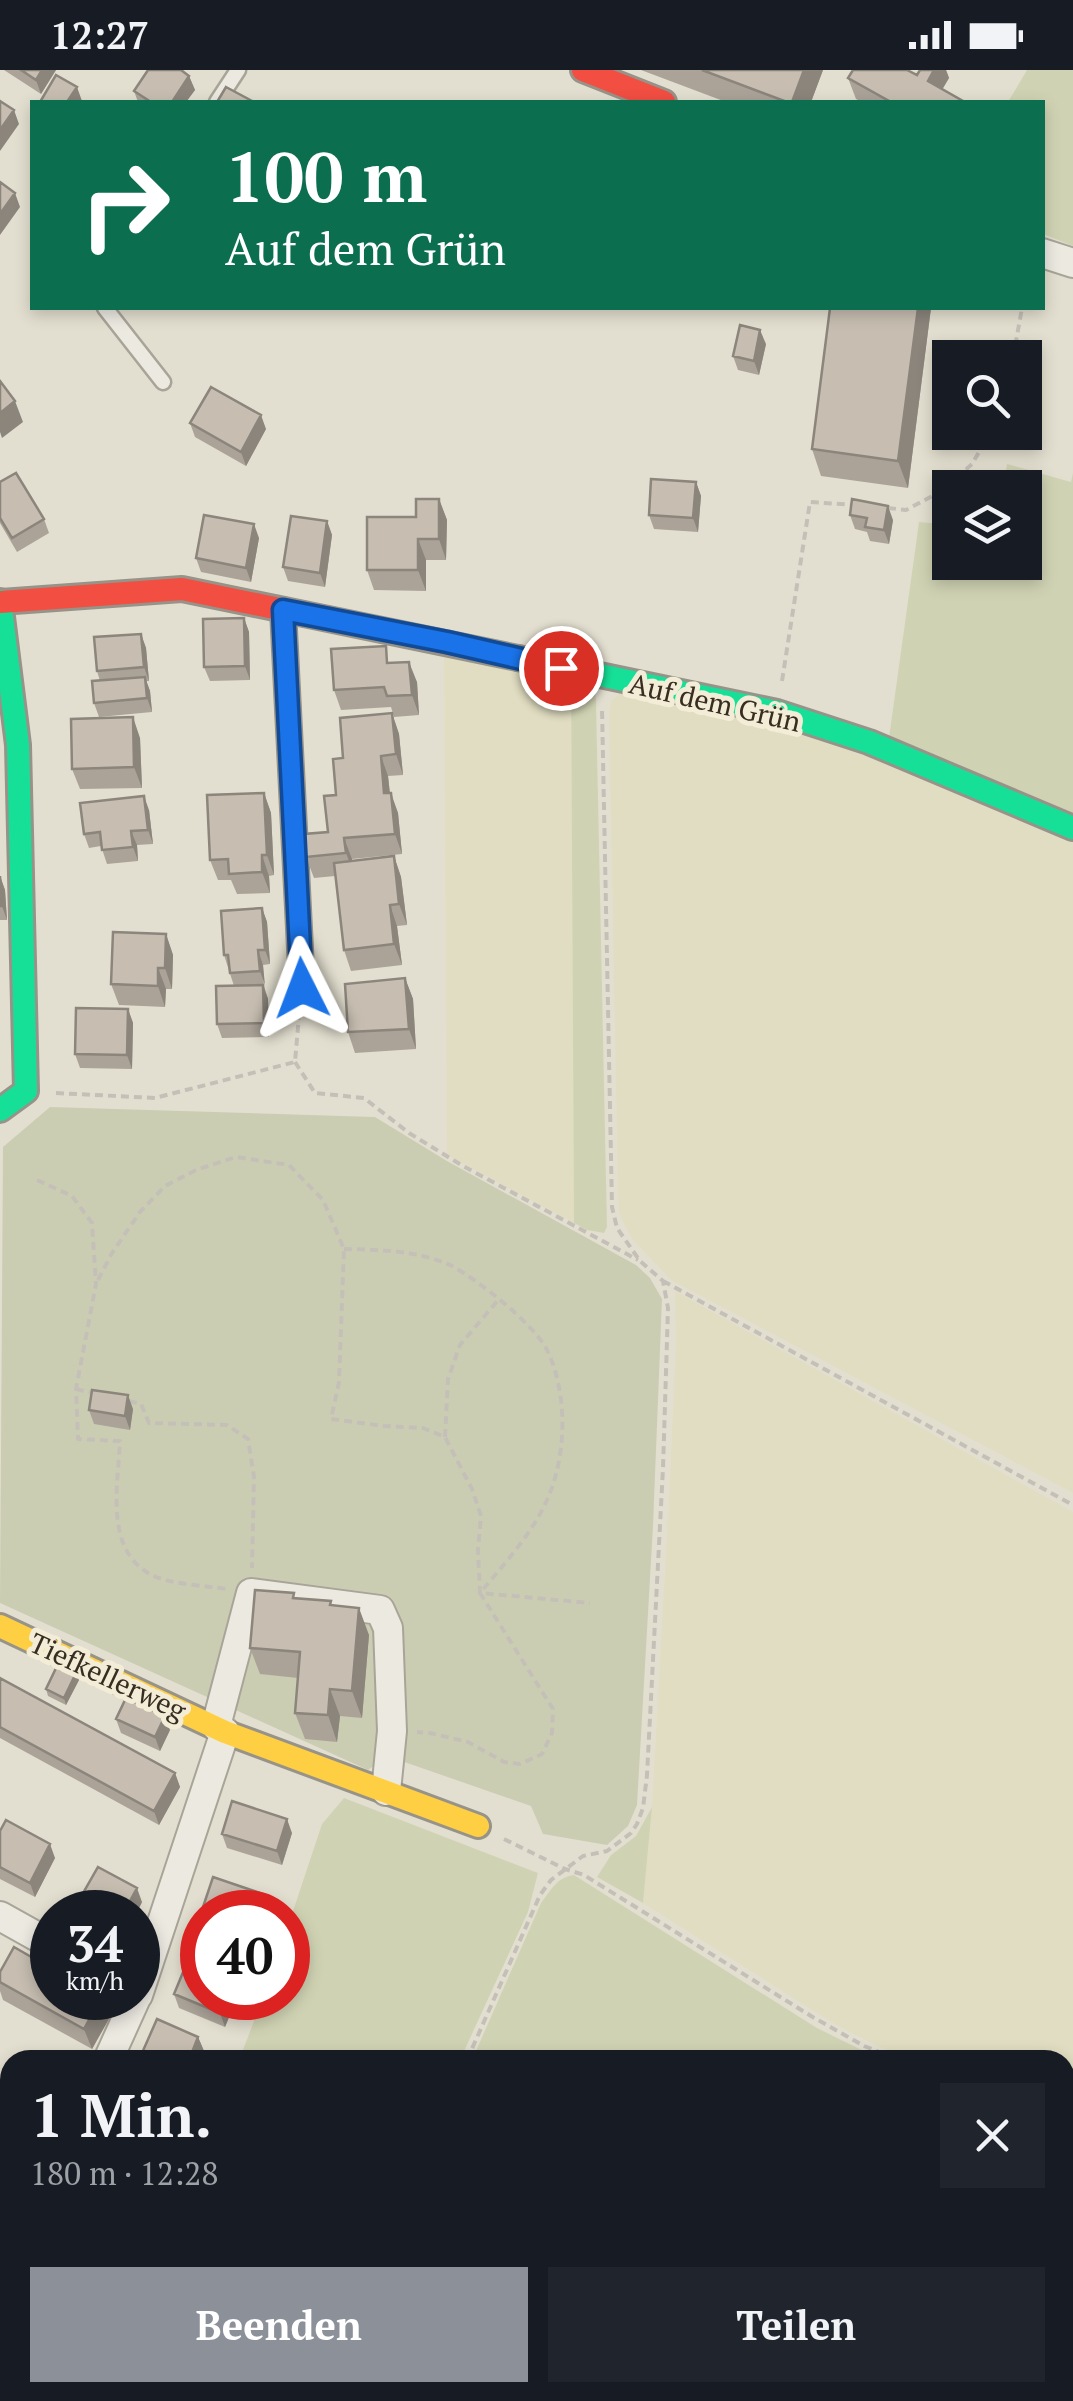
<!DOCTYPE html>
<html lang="de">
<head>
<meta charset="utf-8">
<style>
  :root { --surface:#171b24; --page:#20242c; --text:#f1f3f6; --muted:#9ea1a6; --accent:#8c9099 }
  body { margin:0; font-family:"PT Serif",serif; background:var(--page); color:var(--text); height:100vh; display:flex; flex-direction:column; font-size:38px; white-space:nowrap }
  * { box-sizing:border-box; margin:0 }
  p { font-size:32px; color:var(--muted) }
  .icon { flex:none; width:55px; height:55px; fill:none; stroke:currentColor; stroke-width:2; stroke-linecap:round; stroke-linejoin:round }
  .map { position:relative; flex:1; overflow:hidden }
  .panel { position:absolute; left:0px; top:1980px; width:1075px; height:352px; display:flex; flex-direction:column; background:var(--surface); border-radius:30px 30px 0 0; box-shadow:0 5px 15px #0003 }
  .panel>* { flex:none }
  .top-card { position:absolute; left:30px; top:30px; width:1015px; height:210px; border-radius:0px; box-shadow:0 5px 15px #0003; background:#0b6e4f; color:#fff; overflow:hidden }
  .controls { position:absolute; left:932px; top:270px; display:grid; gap:20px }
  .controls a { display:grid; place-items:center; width:110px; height:110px; border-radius:0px; background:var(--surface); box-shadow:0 5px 15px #0003; font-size:50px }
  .speed { position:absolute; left:30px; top:1820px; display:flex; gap:20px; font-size:50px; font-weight:700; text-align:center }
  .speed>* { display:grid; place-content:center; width:130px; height:130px; border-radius:50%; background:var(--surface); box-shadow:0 5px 15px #0003; line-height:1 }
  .speed small { font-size:25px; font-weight:400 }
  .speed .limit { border:15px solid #d22; background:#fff; color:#111 }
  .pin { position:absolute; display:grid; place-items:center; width:85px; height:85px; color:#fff; margin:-42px; border:5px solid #fff; border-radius:50%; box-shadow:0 2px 10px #0007 }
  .me { position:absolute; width:110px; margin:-55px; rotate:357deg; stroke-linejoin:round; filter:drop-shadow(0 0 8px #0008) }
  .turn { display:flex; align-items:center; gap:35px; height:210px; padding:0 30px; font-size:45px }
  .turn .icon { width:130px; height:130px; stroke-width:2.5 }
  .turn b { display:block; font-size:70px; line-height:85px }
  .round { display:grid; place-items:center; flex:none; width:105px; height:105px; border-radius:0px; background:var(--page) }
  .summary { display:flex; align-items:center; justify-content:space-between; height:170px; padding:0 30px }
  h1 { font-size:60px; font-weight:600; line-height:75px }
  .cta { display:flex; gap:20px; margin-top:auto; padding:20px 30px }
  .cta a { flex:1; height:115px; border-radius:0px; background:var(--accent); color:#fff; font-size:40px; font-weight:600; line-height:115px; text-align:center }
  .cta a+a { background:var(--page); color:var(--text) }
  .status { display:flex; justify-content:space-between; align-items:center; height:70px; padding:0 50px; background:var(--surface); direction:ltr }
  .status svg { height:28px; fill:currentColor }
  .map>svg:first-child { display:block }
  .farmland { fill:#e1ddc2 }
  .green { fill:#d0d3b3 }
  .cemetery { fill:#cbcdb3 }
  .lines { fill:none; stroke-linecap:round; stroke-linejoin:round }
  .lane-casing { stroke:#a9a498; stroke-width:19 }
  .street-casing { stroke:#a9a498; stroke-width:32 }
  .fast-casing { stroke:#989388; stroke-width:28 }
  .slow-casing { stroke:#989388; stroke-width:28 }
  .jam-casing { stroke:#989388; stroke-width:28 }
  .path { stroke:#c4c0b8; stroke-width:4; stroke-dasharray:8 5; stroke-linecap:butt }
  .lane { stroke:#ece9e1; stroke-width:14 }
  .street { stroke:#ece9e1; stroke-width:28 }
  .fast { stroke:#16e098; stroke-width:22 }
  .slow { stroke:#ffcf43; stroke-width:22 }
  .jam { stroke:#f24e42; stroke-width:22 }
  .wall { fill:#aba398 }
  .shaded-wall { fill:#8b857c }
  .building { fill:#c7beb1; stroke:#8b857c; stroke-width:2.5 }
  .route-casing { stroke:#114b97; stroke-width:25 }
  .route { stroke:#1a73e8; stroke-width:18 }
  .labels { text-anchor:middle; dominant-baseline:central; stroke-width:10; stroke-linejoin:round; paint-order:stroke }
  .street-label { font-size:28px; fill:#382d21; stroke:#f3edd7 }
</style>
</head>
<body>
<div class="status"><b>12:27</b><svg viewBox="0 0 49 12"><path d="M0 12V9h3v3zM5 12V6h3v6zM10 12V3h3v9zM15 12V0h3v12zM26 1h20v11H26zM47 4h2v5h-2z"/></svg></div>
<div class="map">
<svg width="1073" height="2331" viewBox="0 0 1073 2331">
  <rect width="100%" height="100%" fill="#e3dfd0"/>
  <path class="farmland" d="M444 577 571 605 574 1153 447 1085Z
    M622 622 794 655 1073 765V1423L671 1210 633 1170 626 1158 619 1143 618 1121 609 643 611 631Z
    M675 1221 1073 1442V2007L1065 2008V1990H916L890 1982 836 1955 643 1833 652 1737 669 1428 676 1273Z"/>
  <path class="green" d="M1027 0H1073V176L1043 164 1042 32H1008Z
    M1007 394 1071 412 1073 403V752L888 675 919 452 950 455V492H1025V418L1003 417Z
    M571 605 595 618 596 631 607 1157 604 1163 587 1160 574 1153Z
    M344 1728 538 1803 528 1842 460 1990H239L263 1928H288V1856L322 1754Z
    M652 1737 643 1833 597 1807 611 1785 636 1766Z
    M574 1805 817 1958 882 1990H472L541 1833C551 1820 557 1807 574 1805Z
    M1065 2021H1073V2331H322L326 2322H1065Z
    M77 2322H314V2323L311 2331H72Z"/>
  <path class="cemetery" d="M50 1037 375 1047 447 1091 636 1195 650 1208 662 1229 653 1456 637 1735 628 1756 607 1775 543 1764 531 1736 387 1686 368 1700 0 1533 3 1077Z"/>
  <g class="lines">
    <g class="lane-casing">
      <path id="lane" d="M217 32 238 0
        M105 238 163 312"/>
    </g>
    <g class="street-casing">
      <path id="street" d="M1042 183 1073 193
        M216 1656 251 1523 380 1540 388 1558 392 1661 386 1721
        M0 1846 52 1875
        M138 1925 225 1662
        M108 1990 136 1928"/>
    </g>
    <g class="fast-casing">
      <path id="fast" d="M0 531 18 675 26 1021 0 1040
        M283 540 302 918
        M518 588 777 642 869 672 1073 758"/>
    </g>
    <g class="slow-casing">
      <path id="slow" d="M0 1556 225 1662 478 1756
        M0 2260 10 2283
        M25 2322 28 2331"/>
    </g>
    <g class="jam-casing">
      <path id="jam" d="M583 0 664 32
        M0 532 182 519 518 588"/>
    </g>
    <path class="path" d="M1013 288 1022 238
      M888 438 906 440 942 421 972 394 991 362
      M782 611 810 432 854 435
      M295 992 315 1023 364 1028 409 1063 463 1096 638 1190
      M56 1023 155 1028 295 992 299 946
      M37 1110 72 1126 92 1153 96 1214 76 1319 78 1369 120 1371C118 1417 103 1484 156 1507 173 1514 207 1516 226 1519
      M344 1179C380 1180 416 1180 450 1195 476 1208 535 1255 547 1280 568 1323 567 1386 547 1430 532 1464 504 1494 480 1523L553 1639 552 1663 542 1684 520 1694 504 1692 468 1672 430 1663 417 1662
      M98 1210 112 1183 140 1142 165 1116 196 1100 236 1087 289 1095 323 1130 344 1179 339 1312 331 1349 384 1356 423 1358 445 1367 472 1419 481 1446 478 1480 480 1523 590 1533
      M663 1211 1073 1435
      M76 1319 96 1324
      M129 1331 141 1334 149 1353 227 1355 248 1369 254 1407 252 1498
      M445 1367 448 1309 460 1275 499 1229
      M504 1769 565 1799 584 1805 811 1946 864 1976 899 1990
      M467 1990 540 1825 551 1810 583 1786 607 1781 631 1763 637 1754 643 1738 647 1705 663 1398 668 1238 663 1211 640 1191 617 1158 612 1137 602 638
      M1065 2013H1073
      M0 2191 10 2210
      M0 2198 10 2184
      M316 2331 320 2322"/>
    <use href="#lane" class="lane"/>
    <use href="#street" class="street"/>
    <use href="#fast" class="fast"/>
    <use href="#slow" class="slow"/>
    <use href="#jam" class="jam"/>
  </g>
  <path class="wall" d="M4 0H56L41 24Z
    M641 0H823L811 32H726Z
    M920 0H946L949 8 942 19 964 32H862L856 29 848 8 917 5Z
    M189 6 195 20 186 32H138L134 21Z
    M830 238H931L908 418 821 406 812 379Z
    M766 274 759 305 738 300 733 286Z
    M190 353 266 359 246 396 195 367Z
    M0 412 44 449 49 463 17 482 0 453Z
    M696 412 701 426 698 462 654 459 649 445Z
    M439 429 447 450 446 490H426V521L374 520 367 500 416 447Z
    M850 445 893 450 889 474 870 471 867 462 855 459Z
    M327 451 332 465 325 517 288 511 283 497Z
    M259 468 251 512 201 502 196 488Z
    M244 548 249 562 250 610 210 611 204 597Z
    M141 564 146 578 149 611H146L150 621 152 642 99 647 94 633 100 611 97 601Z
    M392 592 417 612 419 645 394 647 391 637 341 640 334 620Z
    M392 643 399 664 403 705 388 706 390 723 398 743 402 784 352 789V791L394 786 401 807 407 855 397 856 402 895 351 901 344 880 335 806 314 808 306 787 328 762 343 688Z
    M140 668 142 718 80 719 72 699Z
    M264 723 271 743 274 805 269 806 270 823 237 824 231 810H218L210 790Z
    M149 740 153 774 137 775 138 791 107 794 101 776 89 778 84 764Z
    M0 806 5 820 7 850H0Z
    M262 838 267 852 270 894 263 895 264 916 268 929 269 967 222 968 217 954 234 916 224 885Z
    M166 864 173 885 172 919H166L165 937 119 935 111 914Z
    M405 908 413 929 416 979 355 983 348 962Z
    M128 939 133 953 132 999 80 998 75 984Z
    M133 1339 130 1360 94 1354 89 1340Z
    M295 1528 332 1535 369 1565 362 1648 340 1646 337 1672 305 1669 295 1643 298 1608 260 1604 250 1578Z
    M0 1608 175 1703 180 1717 159 1755 0 1668Z
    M79 1610 66 1635 48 1626 46 1619Z
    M116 1649 170 1660 160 1681 121 1663Z
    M0 1761 55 1788 35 1827 0 1809Z
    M292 1763 282 1795 227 1778 222 1764Z
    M78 1832H142L137 1842H82Z
    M0 1902 110 1947 92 1979 3 1930 0 1921Z
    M174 1924 202 1928H237L225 1957 179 1938Z
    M198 1967 204 1981 200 1990H145L142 1983Z"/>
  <path class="shaded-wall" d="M42 0H56L41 24 36 10Z
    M804 0H823L811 32H792Z
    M934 0H946L949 8 935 32 928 11Z
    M189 6 195 20 186 32H172Z
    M77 17 82 31 81 32H67Z
    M14 40 19 54 0 81V60Z
    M15 123 20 137 0 165V144Z
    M918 238H931L908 418 898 391Z
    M760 260 766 274 759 305 754 291Z
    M15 331 23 352 2 368 0 362V343Z
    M261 345 266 359 246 396 241 382Z
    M696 412 701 426 698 462 693 448Z
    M439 429 447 450 446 490 439 469Z
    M888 436 893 450 889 474 884 460Z
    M327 451 332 465 325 517 320 503Z
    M254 454 259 468 251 512 246 498Z
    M418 469 426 490V521L418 500Z
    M244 548 249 562 250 610 245 596Z
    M141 564 146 578 149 611 144 597Z
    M409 592 417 612 419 645 412 625Z
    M145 607 150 621 152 642 147 628Z
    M392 643 399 664 403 705 396 684Z
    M133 647 140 668 142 718 134 697Z
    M381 686 388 706 392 744 384 723Z
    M264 723 271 743 274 805 267 785Z
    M391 723 398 743 402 784 395 764Z
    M144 726 149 740 153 774 148 760Z
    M131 761 137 775 138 791 133 777Z
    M344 768 352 789 354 804 346 783Z
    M262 785 269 806 270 823 262 802Z
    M394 786 401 807 407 855 399 834Z
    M0 806 5 820 7 850 2 836Z
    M390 835 397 856 402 895 394 874Z
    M262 838 267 852 270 894 265 880Z
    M166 864 173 885 172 919 165 898Z
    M258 880 263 895 265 915 260 901Z
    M158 898 166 919 165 937 158 916Z
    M405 908 413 929 416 979 409 959Z
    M263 915 268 929 269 967 264 953Z
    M128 939 133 953 132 999 127 985Z
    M128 1325 133 1339 130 1360 125 1346Z
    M359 1538 369 1565 362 1648 352 1621Z
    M76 1603 79 1610 66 1635 64 1628Z
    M330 1619 340 1646 337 1672 328 1645Z
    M165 1646 170 1660 160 1681 155 1667Z
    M175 1703 180 1717 159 1755 154 1741Z
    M287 1749 292 1763 282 1795 277 1781Z
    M50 1774 55 1788 35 1827 30 1813Z
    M137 1818 142 1832 137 1842H124Z
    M266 1825 271 1839 270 1842H260Z
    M101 1928 110 1947 92 1979 84 1959Z
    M226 1928H237L225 1957 220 1943Z
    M198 1967 204 1981 200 1990H189Z
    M10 2081V2098L6 2100 1 2086Z"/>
  <path class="building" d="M21 0H42L36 10Z
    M148 0H181L189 6 172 32H151L134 21Z
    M702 0H804L792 32H787Z
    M853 0H907L917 5 920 0H934L928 11 963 31 962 32H891L848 8Z
    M56 5 77 17 67 32H40Z
    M226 17 254 32H217Z
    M0 31 14 40 0 60Z
    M0 112 15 123 0 144Z
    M830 238H918L898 391 812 379Z
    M740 255 760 260 754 291 733 286Z
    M0 311 15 331 0 343Z
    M211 317 261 345 241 382 190 353Z
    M16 403 44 449 12 468 0 448V412Z
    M651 409 696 412 693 448 649 445Z
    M416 429H439V469H418V500H367V447H416Z
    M852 429 888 436 884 460 865 457 867 448 850 445Z
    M204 445 254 454 246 498 196 488Z
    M291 446 327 451 320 503 283 497Z
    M244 548 245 596 204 597 203 549Z
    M141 564 144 597 97 601 94 567Z
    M386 576 387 593 409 592 412 625 387 626 384 617 334 620 331 579Z
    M145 607 147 628 94 633 92 611Z
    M392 643 396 684 381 686 384 723H391L395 764 344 768 346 783 306 787 304 764 328 762 324 726 336 725 333 689 343 688 340 648Z
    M133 647 134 697 72 699 71 649Z
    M264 723 267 785H262V802L229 804 228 789 210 790 207 725Z
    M144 726 148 760 131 761 133 777 102 780 100 762 84 764 80 733Z
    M394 786 399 834 390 835 394 874 344 880 334 793Z
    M0 806 2 836H0Z
    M262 838 265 880H258L260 901 230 903 228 885H224L221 841Z
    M113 862 166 864 165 898H158V916L111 914Z
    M405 908 409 959 348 962 345 914Z
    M263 915 264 953 217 954 216 916Z
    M76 938 128 939 127 985 75 984Z
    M92 1320 128 1325 125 1346 89 1340Z
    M255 1520 294 1523 293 1528 331 1531 330 1535 359 1538 352 1621 330 1619 328 1645 295 1643 300 1582 250 1578Z
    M58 1594 76 1603 64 1628 46 1619Z
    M0 1608 175 1703 154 1741 0 1657Z
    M126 1628 165 1646 155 1667 116 1649Z
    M232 1731 287 1749 277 1781 222 1764Z
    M6 1750 50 1774 30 1813 0 1797V1761Z
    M98 1797 137 1818 124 1842H98L78 1832Z
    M213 1807 266 1825 260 1842H202V1850L199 1849Z
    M14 1877 52 1899V1928H101L84 1959 0 1912V1902Z
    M191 1883 202 1888V1928H226L220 1943 174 1924Z
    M157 1949 198 1967 189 1990H158L142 1983Z
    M10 2007V2081L1 2086 0 2014Z"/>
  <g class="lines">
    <g class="route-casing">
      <path id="route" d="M302 918 283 540 447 572 561 598"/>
    </g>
    <use href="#route" class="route"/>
  </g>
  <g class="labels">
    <g class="street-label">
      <text transform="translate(715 632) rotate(13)">Auf dem Grün</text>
      <text transform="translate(108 1606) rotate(25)">Tiefkellerweg</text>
    </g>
  </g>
</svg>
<div class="controls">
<a><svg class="icon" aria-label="search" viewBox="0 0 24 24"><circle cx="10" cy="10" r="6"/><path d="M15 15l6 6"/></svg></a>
<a><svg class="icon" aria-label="layers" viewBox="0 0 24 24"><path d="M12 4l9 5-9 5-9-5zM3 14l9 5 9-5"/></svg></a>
</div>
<div class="speed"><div>34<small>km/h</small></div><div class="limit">40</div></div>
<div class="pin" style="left:561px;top:598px;background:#d93025"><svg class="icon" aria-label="arrive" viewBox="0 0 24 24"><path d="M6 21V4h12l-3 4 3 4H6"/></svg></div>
<svg class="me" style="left:302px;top:918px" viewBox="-20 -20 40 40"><path d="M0-17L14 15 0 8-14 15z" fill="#1a73e8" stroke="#fff" stroke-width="4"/></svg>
<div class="top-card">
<div class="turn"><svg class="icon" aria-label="right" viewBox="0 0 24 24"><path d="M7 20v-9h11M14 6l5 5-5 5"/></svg><div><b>100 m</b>Auf dem Grün</div></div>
</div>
<section class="panel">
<div class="summary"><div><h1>1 Min.</h1><p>180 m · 12:28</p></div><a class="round"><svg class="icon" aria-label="close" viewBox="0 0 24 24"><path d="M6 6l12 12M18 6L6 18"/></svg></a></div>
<div class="cta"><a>Beenden</a><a>Teilen</a></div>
</section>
</div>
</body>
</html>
